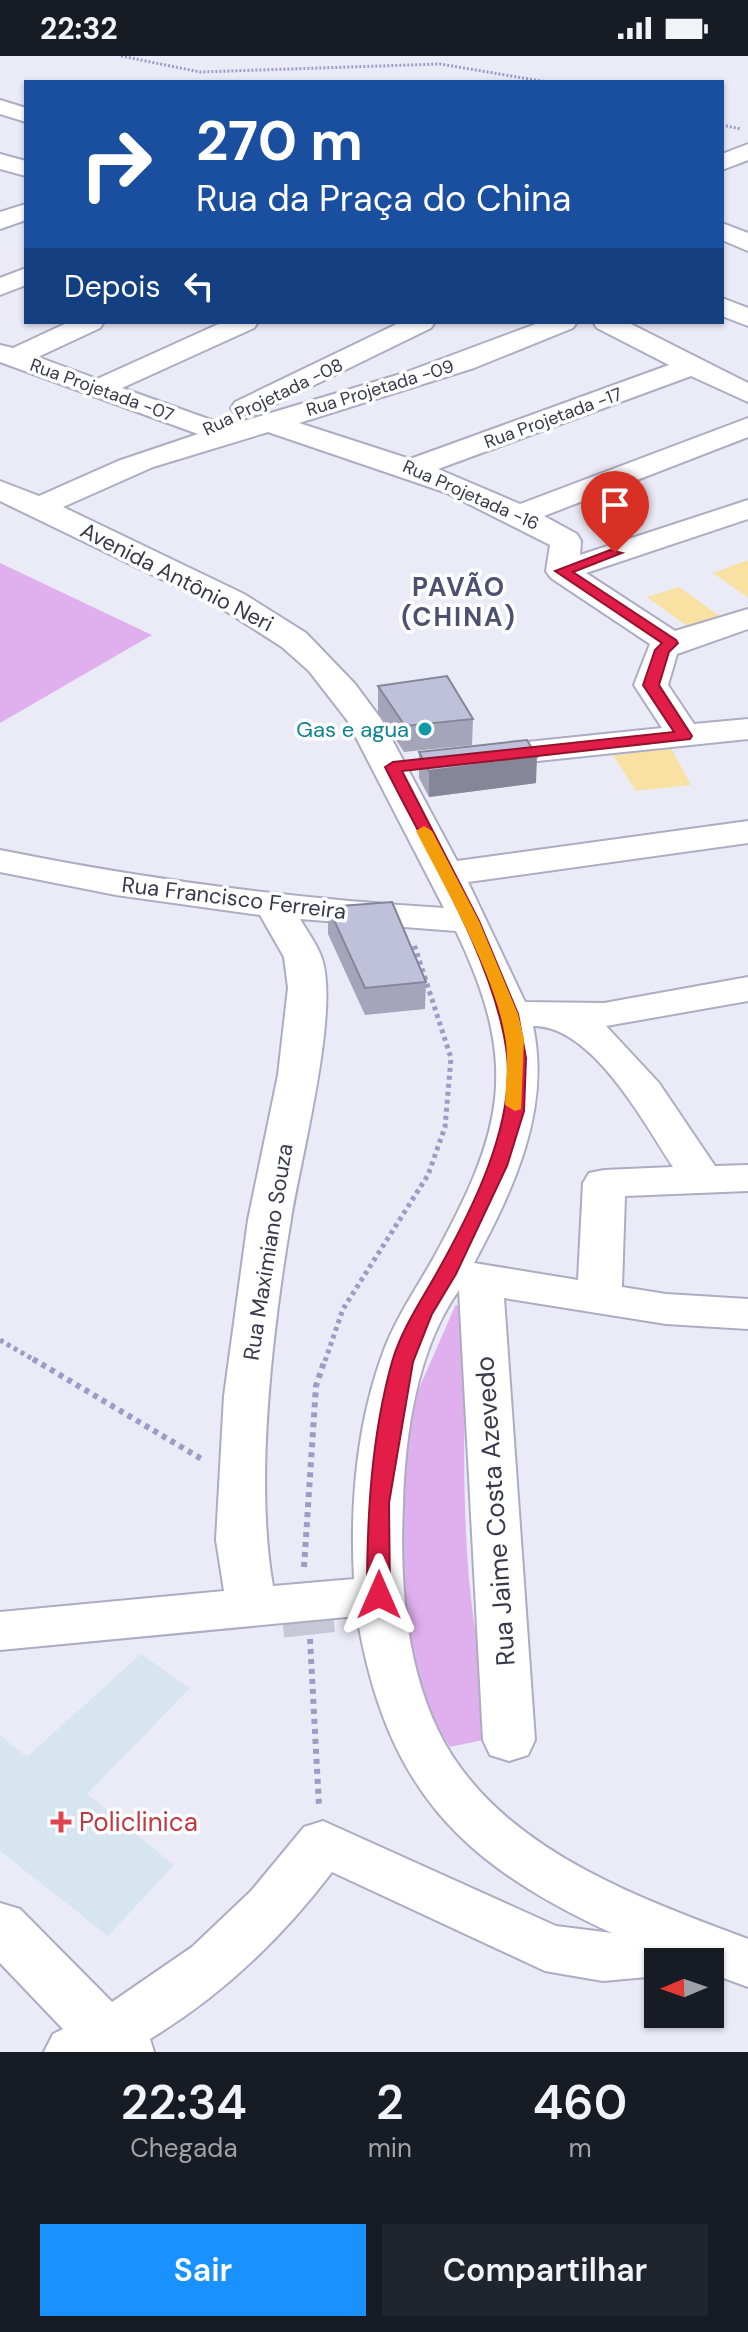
<!DOCTYPE html>
<html lang="pt">
<head>
<meta charset="utf-8">
<style>
  :root { --surface:#171b24; --page:#20242c; --text:#f1f3f6; --muted:#9ea1a6; --accent:#1992ff }
  body { margin:0; font-family:"DM Sans",sans-serif; background:var(--page); color:var(--text); height:100vh; display:flex; flex-direction:column; font-size:30px; white-space:nowrap }
  * { box-sizing:border-box; margin:0 }
  p { font-size:26px; color:var(--muted) }
  .icon { flex:none; width:44px; height:44px; fill:none; stroke:currentColor; stroke-width:2; stroke-linecap:round; stroke-linejoin:round }
  .map { position:relative; height:1996px; overflow:hidden }
  .side { display:flex; flex-direction:column; background:var(--surface); flex:1 }
  .side>* { flex:none }
  .guide { position:absolute; left:24px; top:24px; width:700px; height:244px; border-radius:0px; box-shadow:0 2px 6px #0004; background:#1a4fa0; color:#fff; overflow:hidden }
  .needle { width:52px; rotate:268deg }
  .tools { position:absolute; left:644px; top:1892px; display:grid; gap:16px }
  .tools a { display:grid; place-items:center; width:80px; height:80px; border-radius:0px; background:var(--surface); box-shadow:0 2px 6px #0004; font-size:40px }
  .pin { position:absolute; display:grid; place-items:center; width:68px; height:68px; color:#fff; margin:-82px -34px; border-radius:50% 50% 50% 0; rotate:-45deg; box-shadow:0 0 8px #0007 }
  .pin .icon { rotate:45deg }
  .me { position:absolute; width:88px; margin:-44px; rotate:0deg; stroke-linejoin:round; filter:drop-shadow(0 0 6px #0008) }
  .turn { display:flex; align-items:center; gap:28px; height:168px; padding:0 40px; font-size:36px }
  .turn .icon { width:104px; height:104px; stroke-width:2.5 }
  .turn b { display:block; font-size:56px; line-height:68px }
  .then { display:flex; align-items:center; height:76px; padding:0 40px; background:#0003; gap:16px; font-size:30px }
  .eta { display:flex; justify-content:space-evenly; align-items:center; height:136px; text-align:center }
  .eta b { font-size:48px; font-weight:600; line-height:56px }
  .button { display:flex; gap:16px; margin-top:auto; padding:16px 40px }
  .button a { flex:1; height:92px; border-radius:0px; background:var(--accent); color:#fff; font-size:32px; font-weight:600; line-height:92px; text-align:center }
  .button a+a { background:var(--page); color:var(--text) }
  .status { display:flex; justify-content:space-between; align-items:center; height:56px; padding:0 40px; background:var(--surface); direction:ltr }
  .status svg { height:22px; fill:currentColor }
  .map>svg:first-child { display:block }
  .medical { fill:#d7e5f1 }
  .green { fill:#e0b0ee }
  .water { fill:#f8e1a2 }
  .lines { fill:none; stroke-linecap:round; stroke-linejoin:round }
  .minor-tunnel { stroke:#c7c7d5; stroke-width:51; stroke-dasharray:51 26; stroke-linecap:butt }
  .minor-casing { stroke:#acacc3; stroke-width:4 }
  .path-far2 { stroke:#9b9dc7; stroke-width:3; stroke-dasharray:2 2; stroke-linecap:butt }
  .path-far1 { stroke:#9b9dc7; stroke-width:5; stroke-dasharray:4 4; stroke-linecap:butt }
  .path { stroke:#9b9dc7; stroke-width:6; stroke-dasharray:5 5; stroke-linecap:butt }
  .minor { fill:#fff; fill-rule:evenodd }
  .wall { fill:#a4a5bb }
  .shaded-wall { fill:#868699 }
  .building { fill:#bfc0da; stroke:#868699; stroke-width:2 }
  .route { fill:#e11d48; stroke:#92132f; stroke-width:2 }
  .slow { fill:#f59e0b }
  .culture-dot { fill:#0f9aa8; stroke:#fff; stroke-width:3 }
  .health-dot { fill:#e0444e; stroke:#fff; stroke-width:3 }
  .labels { text-anchor:middle; dominant-baseline:central; stroke-width:7; stroke-linejoin:round; paint-order:stroke }
  .far-street-label { font-size:18px; fill:#37394c; stroke:#fff }
  .street-label { font-size:22px; fill:#37394c; stroke:#fff }
  .culture-label { font-size:22px; fill:#0d838f; stroke:#fff; text-anchor:end }
  .far-district-label { font-size:26px; font-weight:bold; letter-spacing:2px; fill:#4d5070; stroke:#fff }
  .near-street-label { font-size:26px; fill:#37394c; stroke:#fff }
  .near-health-label { font-size:26px; fill:#be3a42; stroke:#fff; text-anchor:start }
</style>
</head>
<body>
<div class="status"><b>22:32</b><svg viewBox="0 0 49 12"><path d="M0 12V9h3v3zM5 12V6h3v6zM10 12V3h3v9zM15 12V0h3v12zM26 1h20v11H26zM47 4h2v5h-2z"/></svg></div>
<div class="map">
<svg width="748" height="1996" viewBox="0 0 748 1996">
  <rect width="100%" height="100%" fill="#ebebf7"/>
  <path class="medical" d="M141 1598 190 1632 87 1738 174 1809 108 1880 0 1795V1679L27 1701Z"/>
  <path class="green" d="M0 507 152 579 0 667Z
    M456 1248 469 1265C463 1351 462 1437 469 1523 474 1576 484 1629 492 1682L450 1691 424 1650 407 1559 401 1458 410 1353Z"/>
  <path class="water" d="M748 504V542L713 517Z
    M679 531 729 567 698 578 647 541Z
    M671 692 691 729 636 735 613 699Z"/>
  <g class="lines">
    <path class="minor-tunnel" d="M304 1528 310 1583"/>
    <g class="minor-casing">
      <path id="minor" d="M0 44 26 52V66L0 58Z
        M748 88V104L722 114V98Z
        M0 98 26 105V120L0 113Z
        M26 148V164L0 173V156Z
        M722 167 748 177V195L722 184Z
        M26 212V229L0 239V222Z
        M722 242 748 252V270L722 260Z
        M69 266H104L100 272 38 301 97 323 223 266H258L254 272 122 332 214 365 217 373 404 317 541 266H577L573 272 474 312 299 367 410 403 669 309 597 272 593 266H627L748 327V346L691 320 438 413 520 448 748 362V381L544 460 577 478 581 485 580 499 748 444V463L586 517 675 575 748 553V573L677 598 668 629 694 668 748 663V683L480 711 468 708 463 701 468 694 480 691 662 672 634 629 650 588 551 522 546 515 550 489 447 437 268 376 153 411 63 451 244 538 306 577 355 628 381 663 457 805 748 765V787L468 826 525 946 604 947 748 921V945L606 970 659 1027 715 1110 748 1109V1135L625 1140 622 1231 666 1238 748 1243V1273L666 1268 504 1242 535 1684 528 1699 509 1705 490 1699 483 1684 459 1234C417 1293 405 1378 403 1448 399 1535 407 1638 460 1711 526 1802 647 1845 748 1883V1931L710 1917V1906H658V1920L603 1925 545 1915 332 1816C282 1882 221 1940 150 1983L154 1996H44L53 1978 63 1973 0 1907V1847L20 1853 112 1946 192 1891 251 1835 304 1771 323 1765 556 1870 612 1877C457 1806 386 1730 357 1560L0 1594V1556L224 1535 216 1484 224 1340 248 1164 278 1019 288 932 284 901 260 859 116 839 0 816V794C147 824 295 843 444 852L347 664 309 615 282 591 221 552 0 445V425L39 440 118 405 198 378 0 306V289L13 292ZM300 863 456 875C521 1011 503 1075 433 1203 416 1233 396 1262 384 1294 357 1366 350 1447 354 1523L273 1530C254 1425 273 1270 291 1163 300 1105 341 950 321 900 316 887 307 875 300 863ZM533 970C592 969 644 1067 673 1111L604 1114 589 1117 583 1127 578 1224 474 1207C513 1134 551 1055 533 970Z
        M401 266H435L431 272 255 358H235L231 352 235 346Z"/>
    </g>
    <path class="path-far2" d="M121 0 200 16 440 8 547 26
      M722 69 741 73"/>
    <path class="path-far1" d="M0 1284 36 1305
      M325 1305 343 1253 428 1119 445 1071 451 1002 414 888"/>
    <path class="path" d="M33 1303 205 1405
      M304 1511 316 1330 325 1303
      M310 1583 319 1750"/>
    <use href="#minor" class="minor"/>
  </g>
  <path class="wall" d="M378 630 473 663 472 689 404 696 378 656Z
    M419 696 536 727 429 741 419 722Z
    M328 851 426 926 425 953 365 959 328 878Z"/>
  <path class="shaded-wall" d="M537 701 536 727 429 741V715Z"/>
  <path class="building" d="M447 620 473 663 405 670 378 630Z
    M527 684 537 701 429 715 419 696Z
    M392 846 426 926 365 932 328 851Z"/>
  <path class="route" d="M610 494 622 497 573 516 676 584 678 587 669 596 659 629 692 680 690 683 402 715 479 865 518 958 526 1002 524 1055 507 1110 456 1218 432 1258 413 1306 389 1447 390 1539 387 1545H371L367 1539C367 1462 371 1381 392 1306 401 1275 419 1248 435 1220 470 1158 515 1071 507 999 497 910 426 793 385 711L393 706 674 676 643 629 655 594 662 587 555 515Z"/>
  <path class="slow" d="M424 770 432 775 479 865 518 958 524 983 521 1053 515 1055 505 1049C506 1027 509 1002 505 980 495 918 445 832 416 775Z"/>
  <circle class="culture-dot" cx="425" cy="673" r="8"/>
  <path class="health-dot" d="M57 1754h8v8h8v8h-8v8h-8v-8h-8v-8h8z"/>
  <g class="labels">
    <g class="far-street-label">
      <text transform="translate(380 332) rotate(-17)">Rua Projetada -09</text>
      <text transform="translate(102 334) rotate(20)">Rua Projetada -07</text>
      <text transform="translate(273 341) rotate(-26)">Rua Projetada -08</text>
      <text transform="translate(553 362) rotate(-20)">Rua Projetada -17</text>
      <text transform="translate(471 439) rotate(24)">Rua Projetada -16</text>
    </g>
    <g class="street-label">
      <text transform="translate(177 521) rotate(27)">Avenida Antônio Neri</text>
      <text transform="translate(234 842) rotate(7)">Rua Francisco Ferreira</text>
      <text transform="translate(268 1196) rotate(-81)">Rua Maximiano Souza</text>
    </g>
    <g class="culture-label">
      <text x="409" y="673">Gas e agua</text>
    </g>
    <g class="far-district-label">
      <text x="459" y="531">PAVÃO<tspan x="459" dy="30">(CHINA)</tspan></text>
    </g>
    <g class="near-street-label">
      <text transform="translate(495 1455) rotate(-94)">Rua Jaime Costa Azevedo</text>
    </g>
    <g class="near-health-label">
      <text x="79" y="1766">Policlinica</text>
    </g>
  </g>
</svg>
<div class="tools">
<a><svg class="needle" viewBox="-14 -14 28 28"><path d="M0-13l5 13h-10z" fill="#e53935"/><path d="M0 13l5-13h-10z" fill="#9ea1a6"/></svg></a>
</div>
<div class="pin" style="left:615px;top:497px;background:#d93025"><svg class="icon" aria-label="arrive" viewBox="0 0 24 24"><path d="M6 21V4h12l-3 4 3 4H6"/></svg></div>
<svg class="me" style="left:379px;top:1539px" viewBox="-20 -20 40 40"><path d="M0-17L14 15 0 8-14 15z" fill="#e11d48" stroke="#fff" stroke-width="4"/></svg>
<div class="guide">
<div class="turn"><svg class="icon" aria-label="right" viewBox="0 0 24 24"><path d="M7 20v-9h11M14 6l5 5-5 5"/></svg><div><b>270 m</b>Rua da Praça do China</div></div>
<div class="then">Depois<svg class="icon" aria-label="left" viewBox="0 0 24 24"><path d="M17 20v-9H6M10 6l-5 5 5 5"/></svg></div>
</div>
</div>
<section class="side">
<div class="eta">
<div><b>22:34</b><p>Chegada</p></div>
<div><b>2</b><p>min</p></div>
<div><b>460</b><p>m</p></div>
</div>
<div class="button"><a>Sair</a><a>Compartilhar</a></div>
</section>
</body>
</html>
